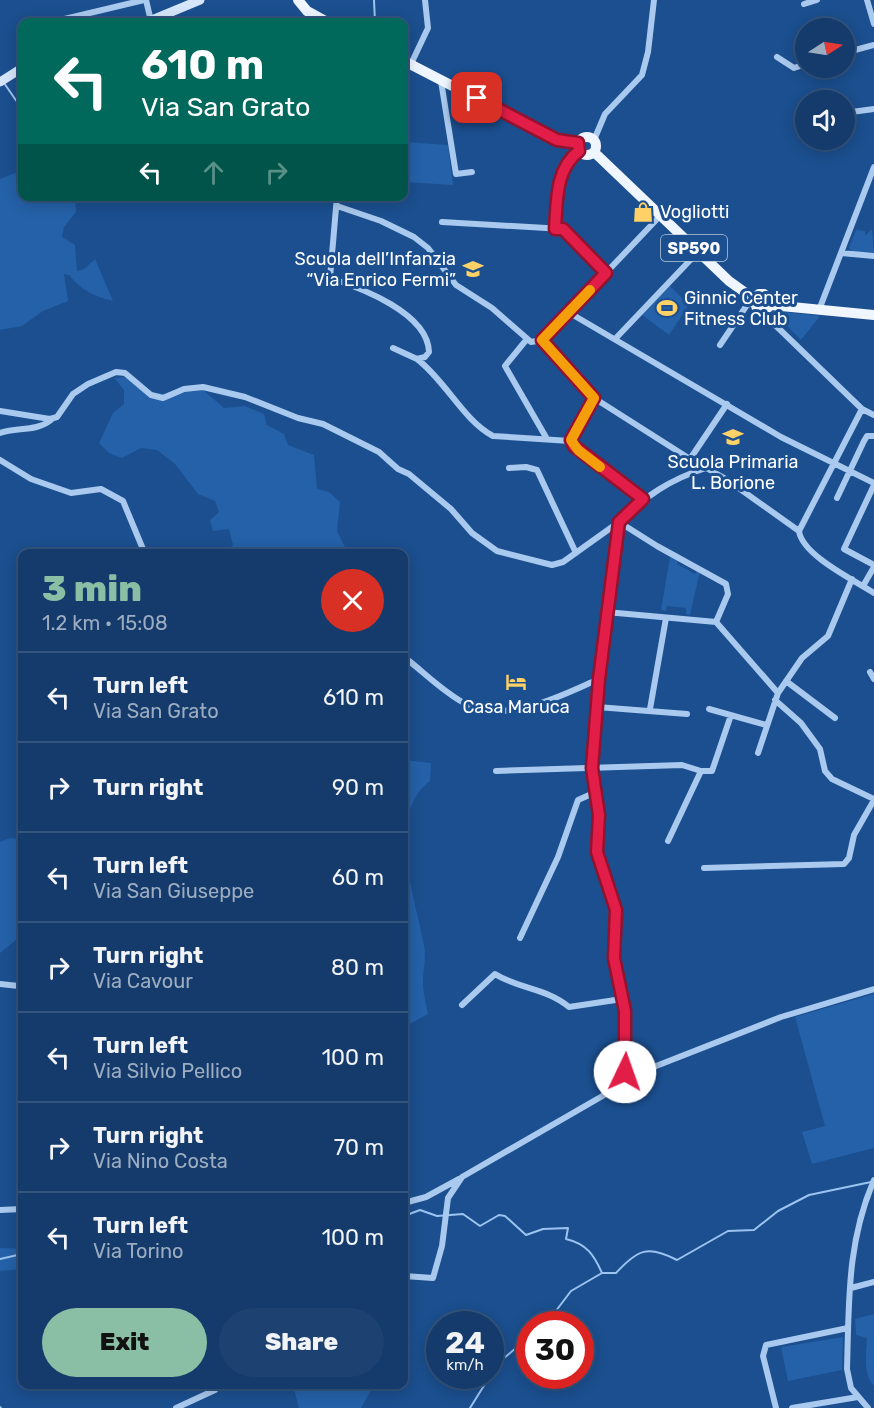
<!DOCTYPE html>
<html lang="en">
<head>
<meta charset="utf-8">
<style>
  :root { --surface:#143b6b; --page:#1d4271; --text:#f1f3f6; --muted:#9dadc1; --line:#33557e; --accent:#8abfa5 }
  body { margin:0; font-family:Rubik,sans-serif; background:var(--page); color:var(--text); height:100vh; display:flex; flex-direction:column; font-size:22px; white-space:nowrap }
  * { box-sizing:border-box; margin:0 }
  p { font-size:20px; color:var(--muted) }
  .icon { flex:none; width:33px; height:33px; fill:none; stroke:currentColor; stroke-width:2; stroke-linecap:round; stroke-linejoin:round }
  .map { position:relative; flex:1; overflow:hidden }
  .panel { position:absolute; left:18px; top:549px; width:390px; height:840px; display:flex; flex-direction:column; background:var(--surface); border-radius:12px; box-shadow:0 3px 15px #0003,0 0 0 2px var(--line) }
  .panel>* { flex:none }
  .banner { position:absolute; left:18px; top:18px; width:390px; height:183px; border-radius:12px; box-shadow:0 3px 15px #0003,0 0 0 2px var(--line); background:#00695c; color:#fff; overflow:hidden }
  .needle { width:39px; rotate:78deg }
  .fabs { position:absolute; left:795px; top:18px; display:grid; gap:12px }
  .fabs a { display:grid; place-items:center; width:60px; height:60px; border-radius:50%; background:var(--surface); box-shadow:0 3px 15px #0003,0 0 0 2px var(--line); font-size:30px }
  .speed { position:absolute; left:426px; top:1311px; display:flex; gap:12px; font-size:30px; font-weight:700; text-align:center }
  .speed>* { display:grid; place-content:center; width:78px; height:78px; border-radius:50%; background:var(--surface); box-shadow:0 3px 15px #0003,0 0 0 2px var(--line); line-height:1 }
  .speed small { font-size:15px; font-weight:400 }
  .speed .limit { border:9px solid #d22; background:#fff; color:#111 }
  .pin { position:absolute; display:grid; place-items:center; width:51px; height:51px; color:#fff; margin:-26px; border-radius:12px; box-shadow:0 3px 9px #0006 }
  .me { position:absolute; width:66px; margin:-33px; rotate:3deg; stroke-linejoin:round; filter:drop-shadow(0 0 4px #0008) }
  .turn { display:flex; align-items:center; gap:21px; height:126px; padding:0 24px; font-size:27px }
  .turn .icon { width:78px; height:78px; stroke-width:2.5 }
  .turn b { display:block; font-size:42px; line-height:51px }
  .lanes { display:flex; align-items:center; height:57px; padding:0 24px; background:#0003; justify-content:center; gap:30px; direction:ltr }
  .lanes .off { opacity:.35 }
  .round { display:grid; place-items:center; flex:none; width:63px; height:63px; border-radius:32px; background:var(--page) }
  .head { display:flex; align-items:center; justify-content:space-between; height:102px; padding:0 24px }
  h1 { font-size:36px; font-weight:800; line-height:45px; color:var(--accent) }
  .button { display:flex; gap:12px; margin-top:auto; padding:12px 24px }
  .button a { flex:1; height:69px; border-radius:36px; background:var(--accent); color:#111; font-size:24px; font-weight:800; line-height:69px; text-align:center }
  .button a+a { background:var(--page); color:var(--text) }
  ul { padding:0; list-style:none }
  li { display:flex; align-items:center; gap:18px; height:90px; padding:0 24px; border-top:2px solid var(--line) }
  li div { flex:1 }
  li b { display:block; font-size:22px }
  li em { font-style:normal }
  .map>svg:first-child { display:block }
  .green { fill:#2461a8 }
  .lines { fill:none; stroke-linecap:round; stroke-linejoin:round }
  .stream { stroke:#9cc4f0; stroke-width:2 }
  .minor { stroke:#a9c9ee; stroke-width:6 }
  .secondary { stroke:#d6e6fa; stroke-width:9 }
  .primary { stroke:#f0f6ff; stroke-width:10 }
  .route-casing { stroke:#92132f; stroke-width:15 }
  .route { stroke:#e11d48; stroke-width:10 }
  .slow { stroke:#f59e0b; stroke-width:10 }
  .labels { text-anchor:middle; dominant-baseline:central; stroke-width:6; stroke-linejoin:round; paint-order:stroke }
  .shield { fill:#1b4f8f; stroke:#bbcadd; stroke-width:1.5 }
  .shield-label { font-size:16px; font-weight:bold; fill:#fff }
  .poi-label { font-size:18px; fill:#fff; stroke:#1b4f8f; text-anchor:start }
</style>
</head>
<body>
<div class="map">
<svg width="874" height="1408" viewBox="0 0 874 1408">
  <rect width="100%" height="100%" fill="#1b4f8f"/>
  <path class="green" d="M404 142 448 145 453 185 404 182Z
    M15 173 22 176V196L75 197 76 212 64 227 62 237 75 245 77 271 84 269 95 259 113 301C95 297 81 290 69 275L64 274 68 301 43 311 22 326 0 330V179Z
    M872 229 874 253 854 252 849 248 856 230 865 231V236Z
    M670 286 689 305 669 335 641 314Z
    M775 311 820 316 801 340 782 321 779 324 773 318 772 312Z
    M125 377 153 392 164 394 183 387 202 389 224 408 245 406 264 414 267 425 284 434 288 445 314 455 317 489 329 492 340 502 337 531 347 551 353 553H197L202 549 227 551 233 545 229 529 213 531 210 520 219 512 215 501 198 494 175 464 157 450 141 448 122 458 109 453 99 443 113 413 124 404V390L114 378Z
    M670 557 678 560 677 564 695 574 697 570 700 571 690 615 686 614V608L667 606 666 611 661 610Z
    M404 760 431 763 430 781C384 816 416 899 424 945 427 958 422 973 423 986 424 996 426 1005 428 1014L404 1027Z
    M10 838 22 839V935L0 953V842Z
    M874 994V1148L812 1164 802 1132 825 1126 795 1017Z
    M0 1248 22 1249V1269L0 1271Z
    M874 1314V1386C863 1375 866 1353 867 1338L856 1335 855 1319Z
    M843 1337 842 1370 788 1381 781 1347Z
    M293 1385V1384L374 1385 361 1408H299Z"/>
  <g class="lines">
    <path class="stream" d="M374 0 375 22
      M4 83 22 109
      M404 1216 420 1210 437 1216 463 1214 480 1226 499 1215 505 1216 526 1235 543 1229 568 1228 566 1239C587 1244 594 1255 602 1273H616C638 1249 648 1245 677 1260L728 1231 754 1230 778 1211 809 1195 871 1182
      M0 1259 22 1254
      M546 1324 571 1291 602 1273
      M490 1374 496 1365 530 1336
      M0 1407 1 1408
      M470 1408 490 1376"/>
    <path class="minor" d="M146 0 151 21
      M867 0 874 24
      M804 4 817 0
      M52 22 144 0
      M844 53 874 45
      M777 57 794 68 806 64
      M411 64 428 28 425 0
      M441 81 456 174 472 172
      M844 113 874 109
      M594 140 605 114 642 75 648 52 654 0
      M337 196 330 278C361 288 428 313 429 352L425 357 417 359 393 348
      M337 206 381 221 414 237 428 248 456 285 492 308 531 342 542 340
      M442 222 563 229 606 273
      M555 229C557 202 555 169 579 151
      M841 253 874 256
      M819 310 874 167
      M764 311 771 321 862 409 874 415
      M568 312 781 437 874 483
      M616 338 698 252
      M527 339 505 366 547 439
      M542 340 594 398 690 459 726 479 799 531
      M542 340 660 216
      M720 345 747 305 753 303
      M417 359C445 380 464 421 493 436L570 441 594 398
      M862 409 799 531C802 555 854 580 874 593
      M0 411 50 419 57 417 73 394 88 384 116 372 125 373 151 395 163 398 184 389 203 387 245 397 298 418 323 424 379 452 398 469 409 474 451 509 472 533 497 551 552 565 563 562 619 522 657 546 726 584 728 594 716 622
      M0 433C17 427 36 432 51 420
      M571 440 578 450 643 499
      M690 459 727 404
      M0 460 31 479 71 493 101 489 123 501 145 554
      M509 468 526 467 537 470 576 553
      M874 485 844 549 874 565
      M837 498 864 441 867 436H874
      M863 586 874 567
      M606 612 716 622 778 693
      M404 657C424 672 444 693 466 704 509 724 560 696 599 679
      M870 672 874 679
      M786 681 835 718
      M775 700 801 723 820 749 825 771 832 779 874 799
      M597 707 687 714
      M650 709 666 618
      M709 709 766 725
      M758 753 778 693 802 658 828 636 852 579
      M496 771 682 765 701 771H712L731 715
      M668 841 701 771
      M704 868 844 864 849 858 854 835 874 800
      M520 938 558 857 578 800 596 792
      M0 984 19 986 22 984
      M462 1005 495 974C519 989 546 988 569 1007L622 999
      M625 1071 629 1068 647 1069
      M613 1089 625 1071V1011L614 958 616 910 596 852 599 815 593 768 599 679 619 522C645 496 671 479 706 468
      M404 1203 426 1197 459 1179
      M0 1210 22 1209
      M404 1276 433 1278 442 1246 448 1198 462 1177 651 1068 781 1017 874 989
      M851 1288 874 1282
      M176 1408 215 1390 213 1384
      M776 1408 763 1356 766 1345 848 1328
      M792 1408 858 1397
      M868 1408 851 1388 847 1369C849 1302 847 1242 874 1180"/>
    <path class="secondary" d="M147 22 200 0
      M0 82 22 68"/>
    <path class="primary" d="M298 0 307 11 327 22
      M404 61 557 140 578 143
      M578 146a9 9 0 1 1 18 0a9 9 0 1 1-18 0Z
      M594 152 729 281 754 299 757 309 764 311 771 305 770 299 764 294H759L754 299
      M771 305 874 315"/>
  </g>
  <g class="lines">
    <g class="route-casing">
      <path id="route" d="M477 98 557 140 578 143 579 151C555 169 557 202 555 229H563L606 273 542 340 594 398 571 440 574 446 643 499 619 522 599 679 592 768 599 815 597 852 616 910 614 958 625 1011V1072"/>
    </g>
    <use href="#route" class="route"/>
    <path class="slow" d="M590 290 542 340 594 398 571 440 578 450 600 467"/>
  </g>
  <defs>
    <g id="shop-bare" transform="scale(1.62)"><path d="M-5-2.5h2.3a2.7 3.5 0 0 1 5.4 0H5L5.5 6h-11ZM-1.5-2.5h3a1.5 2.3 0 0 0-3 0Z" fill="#ffd166" stroke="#1b4f8f" stroke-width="2.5" paint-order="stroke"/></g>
    <g id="school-bare" transform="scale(1.62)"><path d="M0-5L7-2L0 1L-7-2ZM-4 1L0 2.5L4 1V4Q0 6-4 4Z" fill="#ffd166" stroke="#1b4f8f" stroke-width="2.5" paint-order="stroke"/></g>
    <g id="stadium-bare" transform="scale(1.62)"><path d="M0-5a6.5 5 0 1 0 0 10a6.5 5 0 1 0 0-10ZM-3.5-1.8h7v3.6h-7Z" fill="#ffd166" stroke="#1b4f8f" stroke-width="2.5" paint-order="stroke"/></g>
    <g id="hotel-bare" transform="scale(1.62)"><path d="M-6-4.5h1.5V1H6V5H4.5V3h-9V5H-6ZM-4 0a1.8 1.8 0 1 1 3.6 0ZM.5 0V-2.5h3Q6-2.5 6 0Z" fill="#ffd166" stroke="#1b4f8f" stroke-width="2.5" paint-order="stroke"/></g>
  </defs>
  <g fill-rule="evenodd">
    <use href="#shop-bare" x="643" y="212"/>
    <use href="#school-bare" x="473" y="269"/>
    <use href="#stadium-bare" x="667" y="308"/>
    <use href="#school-bare" x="733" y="437"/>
    <use href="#hotel-bare" x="516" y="682"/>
  </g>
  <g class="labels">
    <rect class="shield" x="661" y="235" width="66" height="26" rx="4.5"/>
    <g class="shield-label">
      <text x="694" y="248">SP590</text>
    </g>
    <g class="poi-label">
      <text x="660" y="212">Vogliotti</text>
      <text x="456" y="259" text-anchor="end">Scuola dell’Infanzia<tspan x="456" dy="21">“Via Enrico Fermi”</tspan></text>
      <text x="684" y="298">Ginnic Center<tspan x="684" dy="21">Fitness Club</tspan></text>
      <text x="733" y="462" text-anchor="middle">Scuola Primaria<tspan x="733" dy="21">L. Borione</tspan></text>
      <text x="516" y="707" text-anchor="middle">Casa Maruca</text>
    </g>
  </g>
</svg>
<div class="fabs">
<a><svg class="needle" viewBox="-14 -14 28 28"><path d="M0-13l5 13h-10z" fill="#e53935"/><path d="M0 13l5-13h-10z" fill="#9dadc1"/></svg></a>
<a><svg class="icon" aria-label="sound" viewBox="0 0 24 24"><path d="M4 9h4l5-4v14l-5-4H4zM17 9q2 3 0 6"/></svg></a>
</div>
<div class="speed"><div>24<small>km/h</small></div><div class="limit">30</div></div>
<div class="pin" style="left:477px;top:98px;background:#d93025"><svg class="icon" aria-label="arrive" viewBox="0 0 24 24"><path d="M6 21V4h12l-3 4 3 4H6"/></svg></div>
<svg class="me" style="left:625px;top:1072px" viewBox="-20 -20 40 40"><circle r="19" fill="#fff"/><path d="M0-13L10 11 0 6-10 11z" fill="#e11d48"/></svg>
<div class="banner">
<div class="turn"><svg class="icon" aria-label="left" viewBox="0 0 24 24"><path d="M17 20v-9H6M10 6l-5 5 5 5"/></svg><div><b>610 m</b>Via San Grato</div></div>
<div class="lanes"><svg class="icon" aria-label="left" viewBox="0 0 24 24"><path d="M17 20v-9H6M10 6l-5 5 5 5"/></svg><svg class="icon off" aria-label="ahead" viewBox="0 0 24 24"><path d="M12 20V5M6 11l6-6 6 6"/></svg><svg class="icon off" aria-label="right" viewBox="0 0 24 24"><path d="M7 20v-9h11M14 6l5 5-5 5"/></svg></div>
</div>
<section class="panel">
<div class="head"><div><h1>3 min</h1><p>1.2 km · 15:08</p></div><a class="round" style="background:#d93025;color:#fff"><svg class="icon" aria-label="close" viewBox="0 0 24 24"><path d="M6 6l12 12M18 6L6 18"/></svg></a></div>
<ul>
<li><svg class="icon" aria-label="left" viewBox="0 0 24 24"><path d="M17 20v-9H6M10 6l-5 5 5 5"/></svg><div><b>Turn left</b><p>Via San Grato</p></div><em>610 m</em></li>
<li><svg class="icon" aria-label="right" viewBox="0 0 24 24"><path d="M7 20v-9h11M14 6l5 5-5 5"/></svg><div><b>Turn right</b></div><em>90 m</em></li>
<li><svg class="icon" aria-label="left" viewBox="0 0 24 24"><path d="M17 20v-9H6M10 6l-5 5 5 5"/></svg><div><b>Turn left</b><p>Via San Giuseppe</p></div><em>60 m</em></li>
<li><svg class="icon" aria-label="right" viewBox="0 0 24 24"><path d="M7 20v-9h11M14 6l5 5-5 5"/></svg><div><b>Turn right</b><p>Via Cavour</p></div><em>80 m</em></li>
<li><svg class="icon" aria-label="left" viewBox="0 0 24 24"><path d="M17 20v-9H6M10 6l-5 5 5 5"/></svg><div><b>Turn left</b><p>Via Silvio Pellico</p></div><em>100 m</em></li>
<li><svg class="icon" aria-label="right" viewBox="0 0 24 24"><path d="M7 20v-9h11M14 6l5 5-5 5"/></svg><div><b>Turn right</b><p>Via Nino Costa</p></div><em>70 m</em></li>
<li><svg class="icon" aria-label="left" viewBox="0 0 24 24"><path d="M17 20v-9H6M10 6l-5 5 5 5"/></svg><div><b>Turn left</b><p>Via Torino</p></div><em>100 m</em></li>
</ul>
<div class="button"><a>Exit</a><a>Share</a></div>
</section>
</div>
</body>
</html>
